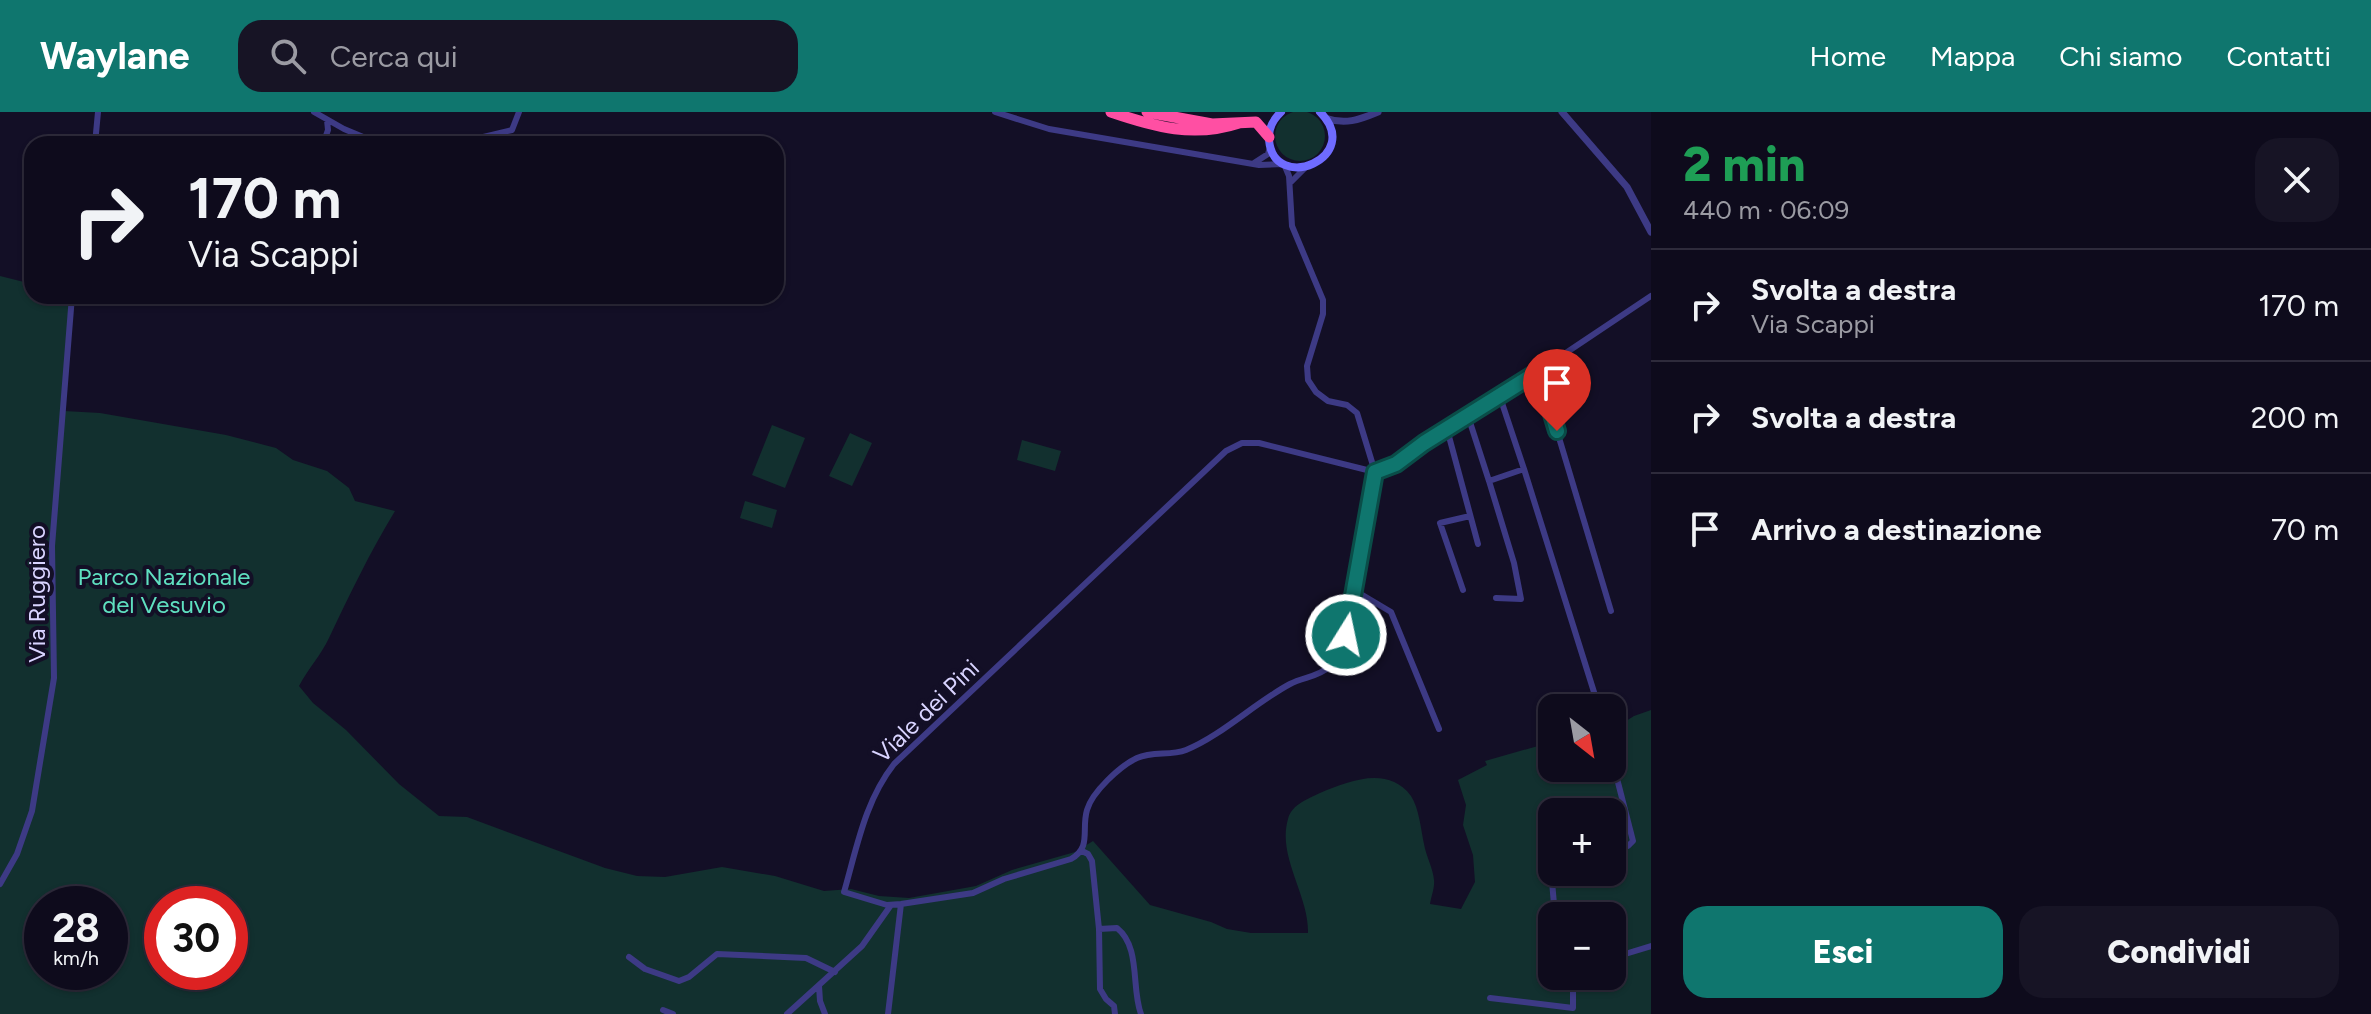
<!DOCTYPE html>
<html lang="it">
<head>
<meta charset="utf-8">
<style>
  :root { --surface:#0e0b1c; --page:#171425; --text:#f1f3f6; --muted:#9b9ba3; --line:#2e2b3b; --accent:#0f766e }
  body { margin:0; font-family:Figtree,sans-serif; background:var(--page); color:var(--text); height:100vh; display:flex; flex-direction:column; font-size:30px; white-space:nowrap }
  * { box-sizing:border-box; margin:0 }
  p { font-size:26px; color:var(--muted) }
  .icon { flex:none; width:44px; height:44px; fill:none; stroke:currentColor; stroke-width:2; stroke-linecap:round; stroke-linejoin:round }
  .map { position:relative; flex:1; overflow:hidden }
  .panel { display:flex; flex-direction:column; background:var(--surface); width:720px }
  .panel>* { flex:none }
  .guide { position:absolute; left:24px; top:24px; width:760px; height:168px; border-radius:24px; box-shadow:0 2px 6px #0004,0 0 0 2px var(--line); background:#0e0b1c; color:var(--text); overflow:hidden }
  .needle { width:52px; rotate:149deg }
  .fabs { position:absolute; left:1538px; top:582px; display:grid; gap:16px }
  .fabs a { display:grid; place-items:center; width:88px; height:88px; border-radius:16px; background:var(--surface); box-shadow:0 2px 6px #0004,0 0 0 2px var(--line); font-size:40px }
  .speed { position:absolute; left:24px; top:774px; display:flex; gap:16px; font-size:40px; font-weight:700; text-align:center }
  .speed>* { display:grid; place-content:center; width:104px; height:104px; border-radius:50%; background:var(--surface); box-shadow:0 2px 6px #0004,0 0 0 2px var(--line); line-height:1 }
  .speed small { font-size:20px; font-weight:400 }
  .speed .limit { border:12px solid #d22; background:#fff; color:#111 }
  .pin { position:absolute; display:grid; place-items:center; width:68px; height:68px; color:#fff; margin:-82px -34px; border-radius:50% 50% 50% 0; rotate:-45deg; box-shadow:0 0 8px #0007 }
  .pin .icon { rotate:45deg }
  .me { position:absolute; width:88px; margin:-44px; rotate:10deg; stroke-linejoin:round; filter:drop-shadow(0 0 6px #0008) }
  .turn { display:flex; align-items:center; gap:28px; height:168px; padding:0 32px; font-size:36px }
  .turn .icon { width:104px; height:104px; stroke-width:2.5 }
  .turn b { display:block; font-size:56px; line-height:68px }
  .round { display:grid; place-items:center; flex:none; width:84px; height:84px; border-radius:24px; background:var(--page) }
  .summary { display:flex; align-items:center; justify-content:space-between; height:136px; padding:0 32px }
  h1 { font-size:48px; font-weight:800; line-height:60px; color:#1e9e55 }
  .primary-button { display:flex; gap:16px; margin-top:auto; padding:16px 32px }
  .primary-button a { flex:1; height:92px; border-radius:24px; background:var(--accent); color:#fff; font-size:32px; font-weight:800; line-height:92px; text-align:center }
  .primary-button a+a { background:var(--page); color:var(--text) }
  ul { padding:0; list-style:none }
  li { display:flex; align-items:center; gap:24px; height:112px; padding:0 32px; border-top:2px solid var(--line) }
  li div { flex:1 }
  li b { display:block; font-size:30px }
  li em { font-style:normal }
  header { display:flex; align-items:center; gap:48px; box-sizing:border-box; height:112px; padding:0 40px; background:var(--accent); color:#fff }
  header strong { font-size:38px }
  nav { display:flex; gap:44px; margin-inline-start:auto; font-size:28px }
  .search { width:560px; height:72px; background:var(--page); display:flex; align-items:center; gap:20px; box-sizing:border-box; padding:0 28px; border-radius:24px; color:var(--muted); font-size:30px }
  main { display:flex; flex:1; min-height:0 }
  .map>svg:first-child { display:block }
  .green { fill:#12302f; fill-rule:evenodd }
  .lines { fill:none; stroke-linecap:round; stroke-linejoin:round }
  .minor { stroke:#3d3a85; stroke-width:6 }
  .tertiary { stroke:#3d3a85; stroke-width:7 }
  .secondary { stroke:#6f6bff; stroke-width:8 }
  .motorway { stroke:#ff4fa3; stroke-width:11 }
  .route-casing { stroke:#0a4d48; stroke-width:20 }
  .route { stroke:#0f766e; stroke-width:14 }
  .labels { text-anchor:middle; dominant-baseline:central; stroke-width:8; stroke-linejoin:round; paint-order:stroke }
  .park-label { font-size:24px; fill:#5fe0c0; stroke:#130f26 }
  .street-label { font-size:24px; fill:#d9d4ff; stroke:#130f26 }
</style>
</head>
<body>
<header>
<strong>Waylane</strong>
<div class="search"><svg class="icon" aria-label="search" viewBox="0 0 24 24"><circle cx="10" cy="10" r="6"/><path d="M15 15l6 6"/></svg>Cerca qui</div>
<nav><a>Home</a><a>Mappa</a><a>Chi siamo</a><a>Contatti</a></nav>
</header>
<main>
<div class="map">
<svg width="1651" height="902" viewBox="0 0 1651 902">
  <rect width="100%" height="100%" fill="#130f26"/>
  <path class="green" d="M1275 24a25 25 0 1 1 50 0a25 25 0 1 1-50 0Z
    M0 164 32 172V184H74L66 250 64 299 100 301 226 323 276 336 293 348 327 359 349 376 355 389 395 399C370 440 350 482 329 526 321 543 308 557 299 574L313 591 346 618 399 672 439 704 467 705 605 756 637 764 665 765 722 755 775 764 824 779 851 777 879 784 909 786 976 774 1012 758 1075 740 1093 729 1150 793 1211 810 1227 817 1251 821H1308C1309 783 1277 745 1288 707 1292 692 1308 687 1320 681 1349 669 1388 653 1411 684 1419 696 1421 718 1424 732 1426 744 1433 756 1434 768 1435 775 1431 785 1430 792L1461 797 1475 770 1473 743 1463 713 1466 693 1458 668 1487 653 1485 649 1552 630V656H1612V618L1634 604 1651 598V902H0ZM1552 700H1612V760H1552ZM42 792H110V860H42ZM162 792H230V860H162ZM1552 804H1612V864H1552Z
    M772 313 805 326 785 376 752 363Z
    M850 321 872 331 852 374 829 364Z
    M1022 328 1061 339 1055 359 1017 348Z
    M745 389 777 398 772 416 740 406Z"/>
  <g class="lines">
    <path class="minor" d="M314 0 344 17 380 32
      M995 0 1049 17 1259 53 1284 52 1289 64 1292 114 1323 188V202L1307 254 1308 268 1316 280 1328 289 1347 293 1357 301 1375 360 1346 523C1342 535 1339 546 1329 555 1318 565 1303 565 1290 572 1256 590 1221 624 1186 638 1170 644 1153 639 1137 646 1120 654 1092 680 1087 698 1081 718 1092 735 1071 747L1004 767 973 781 901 792 887 793 844 780C857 735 865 689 894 652L1226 339 1242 331H1259L1375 360 1382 359 1500 285 1651 184
      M95 32 98 0
      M323 32 328 18 327 8
      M454 32 512 18 519 0
      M1254 51 1268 42 1270 35
      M1290 71 1306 55
      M1539 259 1611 499
      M1500 285 1524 357
      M1468 304 1489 369
      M1447 317 1478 432
      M1354 478 1391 500 1439 617
      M1463 478 1440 411 1470 404
      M1496 486 1521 487 1514 451 1489 369 1524 357 1599 596
      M1612 647 1633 729 1628 734 1612 736
      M1082 739 1088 742 1092 749 1099 817 1100 877 1106 887 1114 894 1115 902
      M1552 743 1550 746 1555 804
      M0 772 17 742 32 699 54 566 52 434 72 184
      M1099 817 1117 816C1141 835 1131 876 1141 902
      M629 845 645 857 679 869 689 865 717 842 806 846 835 860
      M1612 846 1651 834
      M819 874 820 889 825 902
      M1490 886 1573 896V864
      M663 898 673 902
      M787 902 862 834 891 793
      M888 902 901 792"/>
    <path class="tertiary" d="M1562 0 1627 75 1651 120
      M1325 6C1345 13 1359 8 1378 0"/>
    <path class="secondary" d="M1281 0C1273 8 1268 16 1269 28 1274 83 1365 45 1320 0"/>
    <path class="motorway" d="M1111 0C1155 15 1194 26 1239 11
      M1147 0 1212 12 1256 10 1269 25"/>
  </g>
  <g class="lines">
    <g class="route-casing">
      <path id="route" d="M1346 523 1375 360 1396 352 1424 331 1539 259 1557 319"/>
    </g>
    <use href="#route" class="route"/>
  </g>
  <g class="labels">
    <g class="park-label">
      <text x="164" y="464">Parco Nazionale<tspan x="164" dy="28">del Vesuvio</tspan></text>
    </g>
    <g class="street-label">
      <text transform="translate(36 482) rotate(-90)">Via Ruggiero</text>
      <text transform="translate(926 599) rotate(-44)">Viale dei Pini</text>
    </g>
  </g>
</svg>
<div class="fabs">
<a><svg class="needle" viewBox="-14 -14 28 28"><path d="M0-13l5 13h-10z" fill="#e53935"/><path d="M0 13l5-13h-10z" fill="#9b9ba3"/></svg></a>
<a>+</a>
<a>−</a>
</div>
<div class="speed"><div>28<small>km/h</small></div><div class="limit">30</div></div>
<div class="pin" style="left:1557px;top:319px;background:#d93025"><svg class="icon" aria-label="arrive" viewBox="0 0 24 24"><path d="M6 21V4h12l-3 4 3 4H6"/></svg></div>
<svg class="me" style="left:1346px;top:523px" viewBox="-20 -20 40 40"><circle r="17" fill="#0f766e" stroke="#fff" stroke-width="3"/><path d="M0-11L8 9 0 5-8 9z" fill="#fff"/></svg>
<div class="guide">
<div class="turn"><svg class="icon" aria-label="right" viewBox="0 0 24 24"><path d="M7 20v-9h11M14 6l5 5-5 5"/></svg><div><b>170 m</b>Via Scappi</div></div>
</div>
</div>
<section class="panel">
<div class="summary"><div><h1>2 min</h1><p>440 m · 06:09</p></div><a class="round"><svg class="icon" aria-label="close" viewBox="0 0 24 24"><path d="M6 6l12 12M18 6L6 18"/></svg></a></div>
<ul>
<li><svg class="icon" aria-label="right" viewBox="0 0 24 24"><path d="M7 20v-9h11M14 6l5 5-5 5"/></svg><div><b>Svolta a destra</b><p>Via Scappi</p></div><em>170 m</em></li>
<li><svg class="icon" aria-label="right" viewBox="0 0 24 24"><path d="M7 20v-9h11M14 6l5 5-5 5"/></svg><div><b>Svolta a destra</b></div><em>200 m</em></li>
<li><svg class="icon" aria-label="arrive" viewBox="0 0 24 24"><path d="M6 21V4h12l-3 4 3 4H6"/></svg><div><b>Arrivo a destinazione</b></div><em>70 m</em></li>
</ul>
<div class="primary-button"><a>Esci</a><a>Condividi</a></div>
</section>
</main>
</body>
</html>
